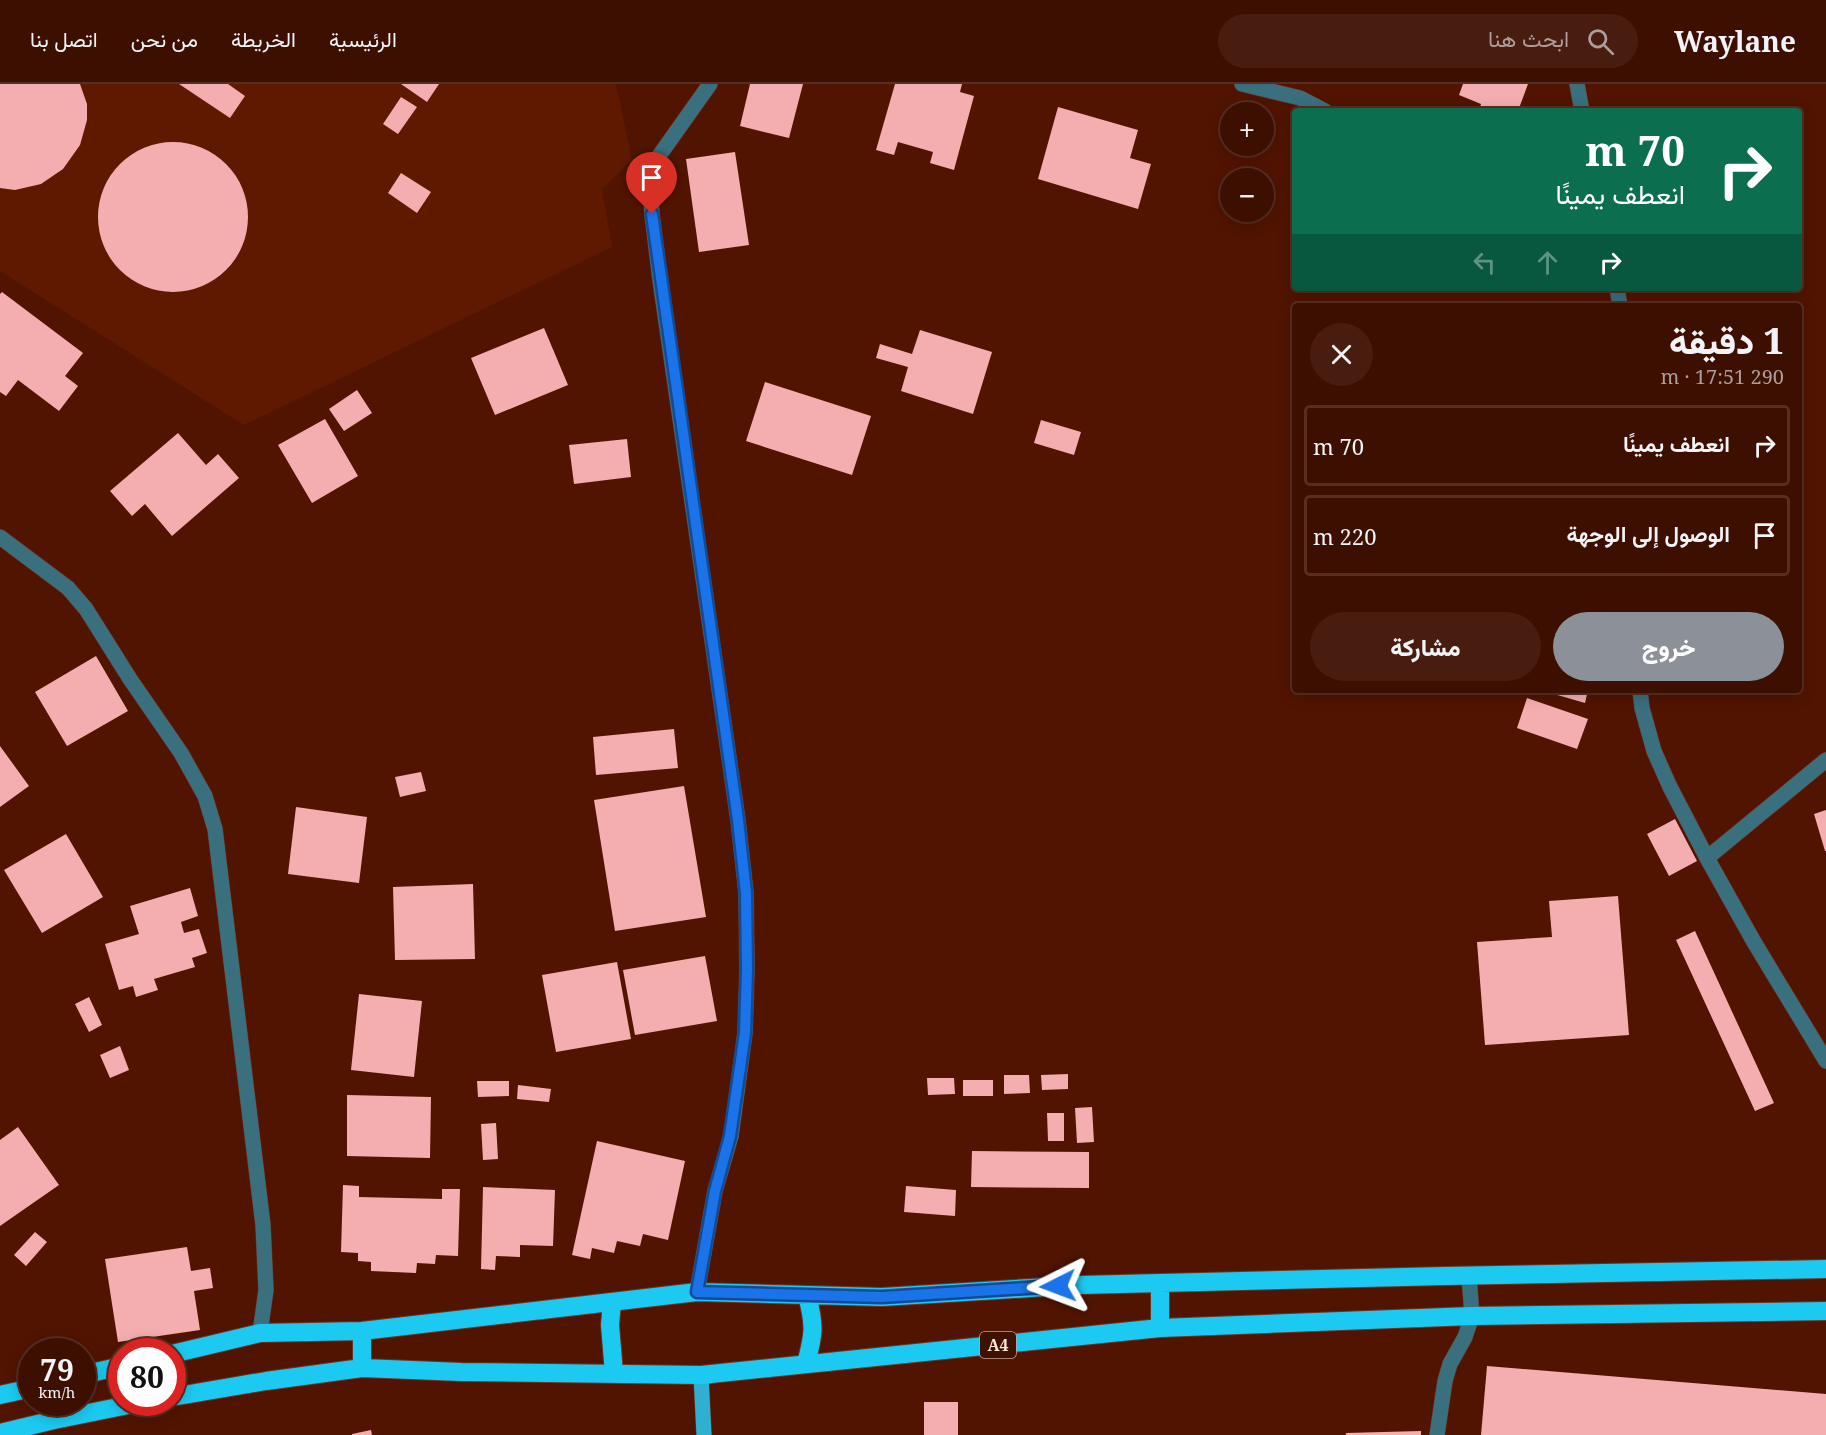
<!DOCTYPE html>
<html lang="ar">
<head>
<meta charset="utf-8">
<style>
  :root { --surface:#3d0f00; --page:#481d0f; --text:#f1f3f6; --muted:#ad9c99; --line:#562f22; --accent:#8c9099 }
  body { margin:0; font-family:"Noto Serif",Vazirmatn,serif; background:var(--page); color:var(--text); direction:rtl; height:100vh; display:flex; flex-direction:column; font-size:22px; white-space:nowrap }
  * { box-sizing:border-box; margin:0 }
  p { font-size:20px; color:var(--muted) }
  .icon { flex:none; width:33px; height:33px; fill:none; stroke:currentColor; stroke-width:2; stroke-linecap:round; stroke-linejoin:round }
  .map { position:relative; flex:1; overflow:hidden; direction:ltr }
  .sheet { position:absolute; left:1292px; top:219px; width:510px; height:390px; display:flex; flex-direction:column; background:var(--surface); border-radius:6px; box-shadow:0 3px 15px #0003,0 0 0 2px var(--line); direction:rtl }
  .sheet>* { flex:none }
  .hud { position:absolute; left:1292px; top:24px; width:510px; height:183px; border-radius:6px; box-shadow:0 3px 15px #0003,0 0 0 2px var(--line); direction:rtl; background:#0b6e4f; color:#fff; overflow:hidden }
  .fabs { position:absolute; left:1220px; top:18px; display:grid; gap:12px }
  .fabs a { display:grid; place-items:center; width:54px; height:54px; border-radius:50%; background:var(--surface); box-shadow:0 3px 15px #0003,0 0 0 2px var(--line); font-size:30px }
  .speed { position:absolute; left:18px; top:1254px; display:flex; gap:12px; font-size:30px; font-weight:700; text-align:center }
  .speed>* { display:grid; place-content:center; width:78px; height:78px; border-radius:50%; background:var(--surface); box-shadow:0 3px 15px #0003,0 0 0 2px var(--line); line-height:1 }
  .speed small { font-size:15px; font-weight:400 }
  .speed .limit { border:9px solid #d22; background:#fff; color:#111 }
  .pin { position:absolute; display:grid; place-items:center; width:51px; height:51px; color:#fff; margin:-62px -26px; border-radius:50% 50% 50% 0; rotate:-45deg; box-shadow:0 0 6px #0007 }
  .pin .icon { rotate:45deg }
  .me { position:absolute; width:66px; margin:-33px; rotate:267deg; stroke-linejoin:round; filter:drop-shadow(0 0 4px #0008) }
  .turn { display:flex; align-items:center; gap:21px; height:126px; padding:0 18px; font-size:27px }
  .turn .icon { width:78px; height:78px; stroke-width:2.5 }
  .turn b { display:block; font-size:42px; line-height:51px }
  .lanes { display:flex; align-items:center; height:57px; padding:0 18px; background:#0003; justify-content:center; gap:30px; direction:ltr }
  .lanes .off { opacity:.35 }
  .round { display:grid; place-items:center; flex:none; width:63px; height:63px; border-radius:32px; background:var(--page) }
  .summary { display:flex; align-items:center; justify-content:space-between; height:102px; padding:0 18px }
  h1 { font-size:36px; font-weight:800; line-height:45px }
  .cta { display:flex; gap:12px; margin-top:auto; padding:12px 18px }
  .cta a { flex:1; height:69px; border-radius:36px; background:var(--accent); color:#fff; font-size:24px; font-weight:800; line-height:69px; text-align:center }
  .cta a+a { background:var(--page); color:var(--text) }
  ul { padding:0; list-style:none }
  li { display:flex; align-items:center; gap:18px; height:81px; margin:0 12px 9px; padding:0 6px; border:3px solid var(--line); border-radius:6px }
  li div { flex:1 }
  li b { display:block; font-size:22px }
  li em { font-style:normal }
  header { display:flex; align-items:center; gap:36px; box-sizing:border-box; height:84px; padding:0 30px; background:var(--surface); border-bottom:2px solid var(--line) }
  header strong { font-size:28px }
  nav { display:flex; gap:33px; margin-inline-start:auto; font-size:21px }
  .search { width:420px; height:54px; background:var(--page); display:flex; align-items:center; gap:15px; box-sizing:border-box; padding:0 21px; border-radius:33px; color:var(--muted); font-size:22px }
  .map>svg:first-child { display:block }
  .built { fill:#5f1900 }
  .building { fill:#f4aeaf }
  .lines { fill:none; stroke-linecap:round; stroke-linejoin:round }
  .minor-casing { stroke:#6c3523; stroke-width:16 }
  .major-casing { stroke:#6c3523; stroke-width:16 }
  .highway-casing { stroke:#6c3523; stroke-width:20 }
  .minor { stroke:#3a6f7e; stroke-width:15 }
  .major { stroke:#2fb0d0; stroke-width:15 }
  .highway { stroke:#1ccaf1; stroke-width:18 }
  .route-casing { stroke:#114b97; stroke-width:15 }
  .route { stroke:#1a73e8; stroke-width:10 }
  .labels { text-anchor:middle; dominant-baseline:central; stroke-width:6; stroke-linejoin:round; paint-order:stroke }
  .shield { fill:#3f1102; stroke:#c3a59b; stroke-width:1.5 }
  .shield-label { font-size:16px; font-weight:bold; fill:#fce4dc }
</style>
</head>
<body>
<header>
<strong>Waylane</strong>
<div class="search"><svg class="icon" aria-label="search" viewBox="0 0 24 24"><circle cx="10" cy="10" r="6"/><path d="M15 15l6 6"/></svg>ابحث هنا</div>
<nav><a>الرئيسية</a><a>الخريطة</a><a>من نحن</a><a>اتصل بنا</a></nav>
</header>
<div class="map">
<svg width="1826" height="1351" viewBox="0 0 1826 1351">
  <rect width="100%" height="100%" fill="#511400"/>
  <path class="built" d="M0 0H616L632 76 602 105 612 163 244 341 0 187Z"/>
  <path class="building" d="M0 0H80L87 20V36L80 61 63 85 41 100 15 106 0 104Z
    M179 0H228L245 12 230 34Z
    M401 0H439L427 18Z
    M750 0H803L789 54 740 42Z
    M895 0H962L960 8 974 12 954 86 930 79 933 68 898 58 894 71 876 66Z
    M1463 0H1528L1518 27H1502L1497 25 1496 27H1479L1481 20 1459 11Z
    M401 13 417 23 398 50 383 40Z
    M1058 23 1138 46 1130 74 1151 80 1138 125 1038 95Z
    M98 133a75 75 0 1 1 150 0a75 75 0 1 1-150 0Z
    M735 68 749 161 699 168 686 75Z
    M401 89 431 108 417 129 388 109Z
    M2 208 83 269 65 292 78 302 59 327 18 296 6 312 0 308V210Z
    M544 244 568 301 495 331 471 274Z
    M920 246 992 268 973 330 901 307 908 283 876 274 880 260 912 270Z
    M765 298 871 332 852 391 746 357Z
    M357 306 372 329 344 347 329 325Z
    M325 335 358 392 312 419 278 361Z
    M1041 336 1081 348 1074 371 1034 359Z
    M178 349 206 381 218 370 239 394 172 452 145 420 132 432 110 407Z
    M627 355 631 393 574 400 569 361Z
    M96 572 128 627 67 662 35 608Z
    M1540 606H1588L1585 619Z
    M1527 614 1588 635 1577 665 1517 644Z
    M674 645 678 684 596 691 593 653Z
    M0 662 29 702 0 723Z
    M421 688 426 707 400 713 395 693Z
    M684 702 706 833 615 847 594 716Z
    M296 723 367 733 359 799 288 790Z
    M1826 726V767H1825L1814 730Z
    M1675 735 1697 777 1669 792 1647 750Z
    M66 750 103 813 42 849 4 786Z
    M473 800 475 875 395 876 393 803Z
    M190 804 198 832 181 838 184 849 199 845 207 869 192 874 195 883 154 895 158 906 136 913 133 902 119 906 105 860 139 850 130 822Z
    M1618 812 1629 951 1485 961 1477 858 1552 853 1549 817Z
    M1695 847 1774 1019 1755 1027 1676 856Z
    M705 872 717 937 635 951 623 886Z
    M617 878 631 955 556 968 542 891Z
    M359 910 422 917 414 993 351 986Z
    M89 913 102 941 89 948 75 920Z
    M120 962 129 986 110 994 100 971Z
    M1068 990V1005L1042 1006 1041 991Z
    M1004 991H1029L1030 1009 1004 1010Z
    M927 994H954L955 1010 928 1011Z
    M963 996H993V1012H963Z
    M477 997H509V1012L478 1013Z
    M518 1001 551 1005 549 1018 517 1015Z
    M347 1011 431 1013 430 1074 347 1072Z
    M1092 1023 1094 1058 1077 1059 1075 1024Z
    M1047 1029H1064V1057H1048Z
    M496 1039 498 1075 483 1076 481 1040Z
    M18 1043 59 1101 0 1142V1056Z
    M597 1057 685 1077 668 1156 643 1150 640 1162 617 1157 614 1169 592 1164 590 1175 572 1171Z
    M972 1067 1089 1068V1104L971 1103Z
    M343 1101 359 1102V1113L442 1115V1105H460L458 1172 436 1171 435 1180 417 1179 416 1189 371 1187V1178L358 1177V1169L341 1168Z
    M906 1102 956 1106 955 1132 904 1128Z
    M483 1103 555 1106 553 1162 520 1161V1173L496 1172 495 1186 481 1185Z
    M35 1148 47 1158 26 1182 14 1171Z
    M187 1163 191 1187 210 1184 213 1204 194 1207 200 1246 118 1258 105 1175Z
    M1487 1282 1826 1310V1351H1481Z
    M924 1318H958V1351H924Z
    M371 1346 372 1351H352V1350Z
    M1421 1347V1351H1346V1349Z"/>
  <g class="lines">
    <g class="minor-casing">
      <path id="minor" d="M1242 0 1300 14 1325 27
        M1577 0 1582 27
        M1617 204 1620 222
        M0 453 68 504 86 525 130 595 181 669 205 712 215 745 263 1141 266 1206 260 1249
        M1640 606 1642 624 1654 667 1670 703 1707 774 1754 858 1826 977
        M1707 774 1826 676
        M697 1208 715 1107 731 1052 745 949 747 885 746 809 738 736 660 196 652 130 649 86 710 0
        M1437 1351 1445 1297 1450 1280 1465 1253 1472 1232 1469 1192"/>
    </g>
    <g class="major-casing">
      <path id="major" d="M701 1291 704 1351"/>
    </g>
    <g class="highway-casing">
      <path id="highway" d="M612 1218 610 1241 614 1289
        M1160 1244V1199
        M172 1270 260 1249 362 1247 697 1208 882 1213 1080 1201 1445 1192 1826 1185
        M806 1280C814 1249 815 1242 807 1211
        M362 1284V1247
        M82 1291 122 1282
        M0 1311 32 1304
        M172 1313 266 1297 362 1284 461 1288 701 1291 1160 1244 1472 1232 1826 1227
        M0 1349 54 1336 143 1318"/>
    </g>
    <use href="#minor" class="minor"/>
    <use href="#major" class="major"/>
    <use href="#highway" class="highway"/>
  </g>
  <g class="lines">
    <g class="route-casing">
      <path id="route" d="M652 130 738 736 746 809 747 885 745 949 730 1052 715 1107 697 1208 882 1213 1058 1202"/>
    </g>
    <use href="#route" class="route"/>
  </g>
  <g class="labels">
    <rect class="shield" x="980" y="1248" width="36" height="26" rx="4.5"/>
    <g class="shield-label">
      <text x="998" y="1261">A4</text>
    </g>
  </g>
</svg>
<div class="fabs">
<a>+</a>
<a>−</a>
</div>
<div class="speed"><div>79<small>km/h</small></div><div class="limit">80</div></div>
<div class="pin" style="left:652px;top:130px;background:#d93025"><svg class="icon" aria-label="arrive" viewBox="0 0 24 24"><path d="M6 21V4h12l-3 4 3 4H6"/></svg></div>
<svg class="me" style="left:1058px;top:1202px" viewBox="-20 -20 40 40"><path d="M0-17L14 15 0 8-14 15z" fill="#1a73e8" stroke="#fff" stroke-width="4"/></svg>
<div class="hud">
<div class="turn"><svg class="icon" aria-label="right" viewBox="0 0 24 24"><path d="M7 20v-9h11M14 6l5 5-5 5"/></svg><div><b>70 m</b>انعطف يمينًا</div></div>
<div class="lanes"><svg class="icon off" aria-label="left" viewBox="0 0 24 24"><path d="M17 20v-9H6M10 6l-5 5 5 5"/></svg><svg class="icon off" aria-label="ahead" viewBox="0 0 24 24"><path d="M12 20V5M6 11l6-6 6 6"/></svg><svg class="icon" aria-label="right" viewBox="0 0 24 24"><path d="M7 20v-9h11M14 6l5 5-5 5"/></svg></div>
</div>
<section class="sheet">
<div class="summary"><div><h1>1 دقيقة</h1><p>290 m · 17:51</p></div><a class="round"><svg class="icon" aria-label="close" viewBox="0 0 24 24"><path d="M6 6l12 12M18 6L6 18"/></svg></a></div>
<ul>
<li><svg class="icon" aria-label="right" viewBox="0 0 24 24"><path d="M7 20v-9h11M14 6l5 5-5 5"/></svg><div><b>انعطف يمينًا</b></div><em>70 m</em></li>
<li><svg class="icon" aria-label="arrive" viewBox="0 0 24 24"><path d="M6 21V4h12l-3 4 3 4H6"/></svg><div><b>الوصول إلى الوجهة</b></div><em>220 m</em></li>
</ul>
<div class="cta"><a>خروج</a><a>مشاركة</a></div>
</section>
</div>
</body>
</html>
